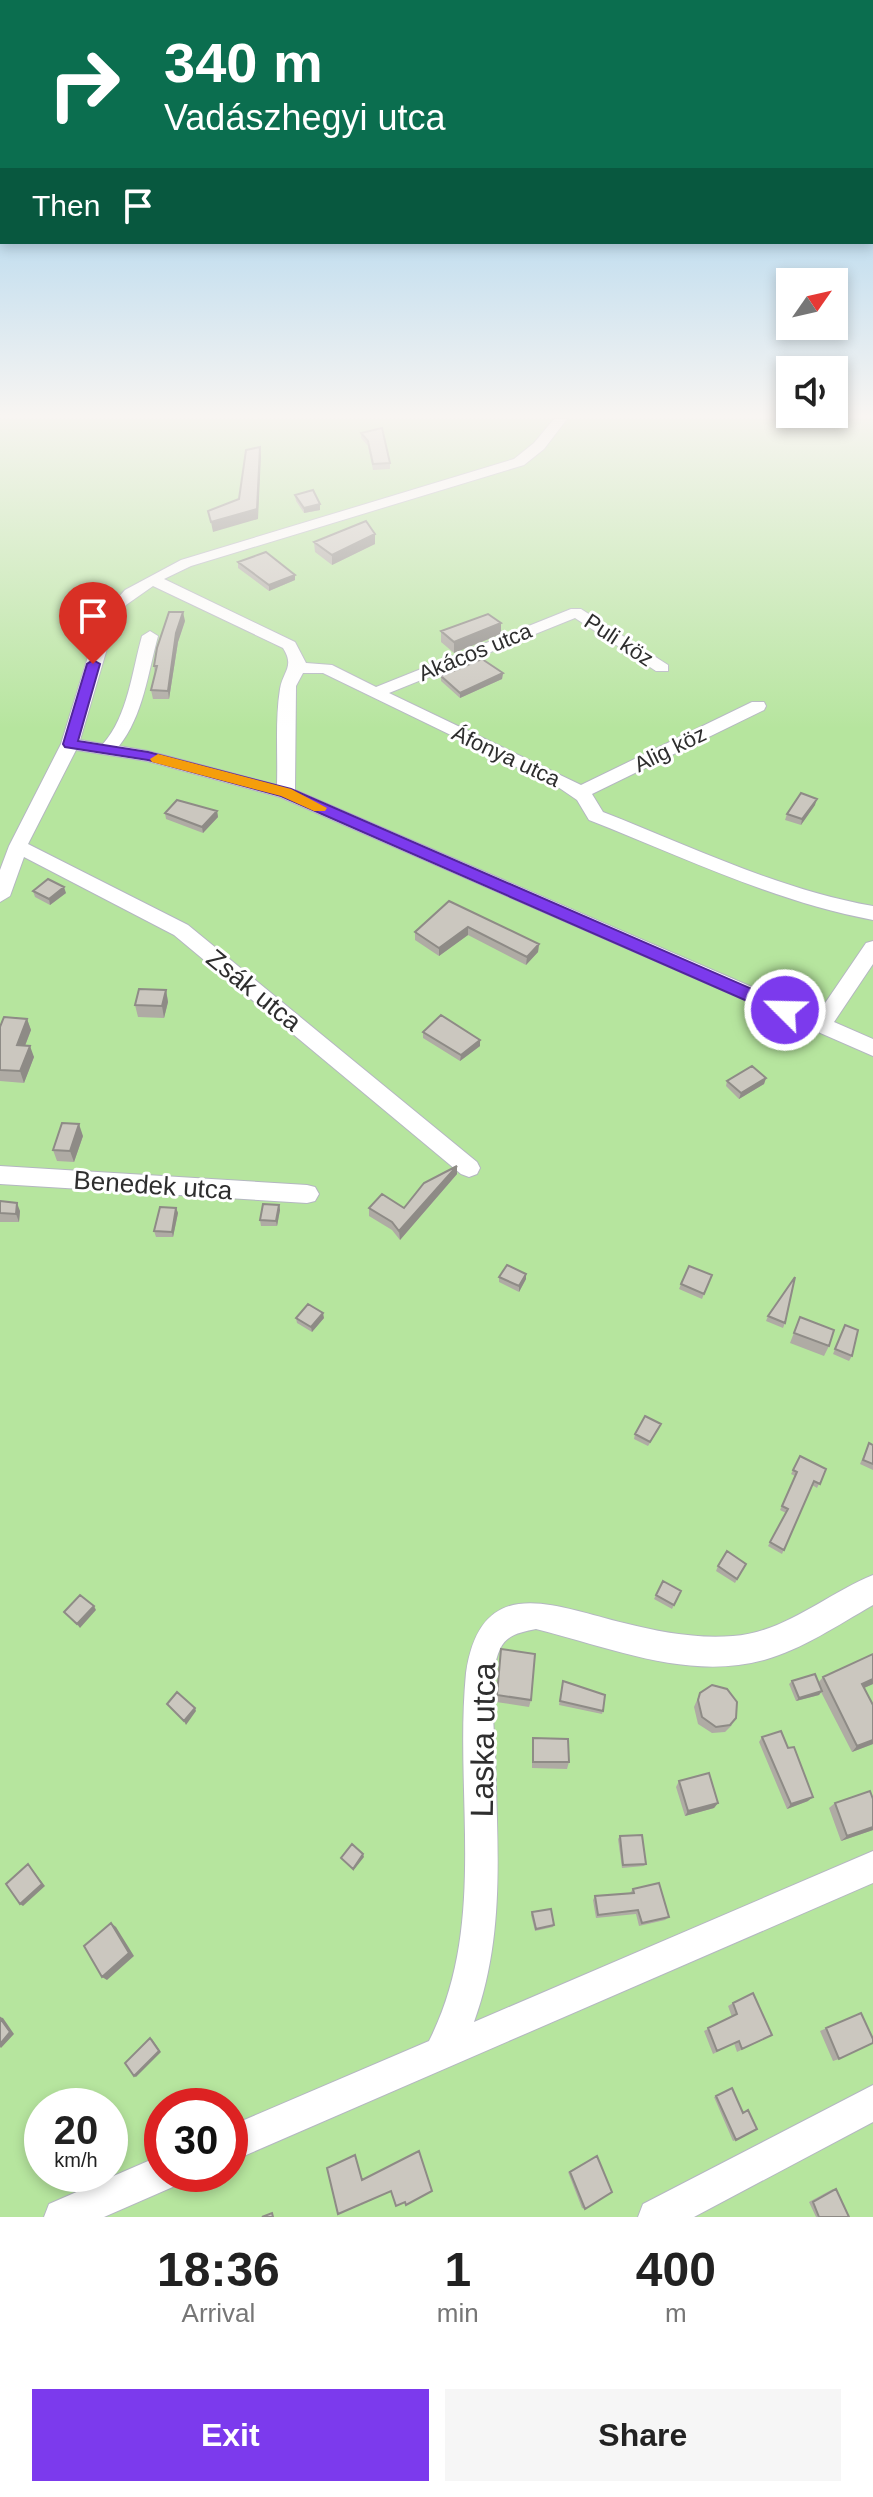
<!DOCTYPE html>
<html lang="en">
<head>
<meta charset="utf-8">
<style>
  :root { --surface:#fff; --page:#f6f6f6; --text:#222; --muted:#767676; --accent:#7c3aed }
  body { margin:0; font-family:Helvetica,sans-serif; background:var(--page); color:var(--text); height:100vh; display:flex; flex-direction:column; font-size:30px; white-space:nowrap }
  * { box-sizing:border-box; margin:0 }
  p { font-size:26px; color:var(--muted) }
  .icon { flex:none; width:44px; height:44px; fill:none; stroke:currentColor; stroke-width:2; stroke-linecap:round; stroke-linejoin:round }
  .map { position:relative; height:2217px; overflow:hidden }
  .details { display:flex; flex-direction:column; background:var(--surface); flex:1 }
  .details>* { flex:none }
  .hud { position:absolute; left:0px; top:0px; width:874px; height:244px; box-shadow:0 4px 12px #0003; background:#0b6e4f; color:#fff; overflow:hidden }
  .needle { width:52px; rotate:56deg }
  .buttons { position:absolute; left:776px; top:268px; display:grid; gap:16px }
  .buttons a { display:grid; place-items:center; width:72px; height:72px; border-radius:0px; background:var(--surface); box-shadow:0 4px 12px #0003; font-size:40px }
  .speed { position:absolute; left:24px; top:2088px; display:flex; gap:16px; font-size:40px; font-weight:700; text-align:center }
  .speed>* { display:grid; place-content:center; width:104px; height:104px; border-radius:50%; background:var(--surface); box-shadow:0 4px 12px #0003; line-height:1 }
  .speed small { font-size:20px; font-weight:400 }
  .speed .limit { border:12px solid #d22; background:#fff; color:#111 }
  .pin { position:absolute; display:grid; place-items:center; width:68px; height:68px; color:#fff; margin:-82px -34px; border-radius:50% 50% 50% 0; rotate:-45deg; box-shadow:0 0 8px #0007 }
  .pin .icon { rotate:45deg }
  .me { position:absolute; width:88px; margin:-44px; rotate:293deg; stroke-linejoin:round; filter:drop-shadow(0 0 6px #0008) }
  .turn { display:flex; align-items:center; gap:28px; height:168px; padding:0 32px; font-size:36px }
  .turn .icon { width:104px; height:104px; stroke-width:2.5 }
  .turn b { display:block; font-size:56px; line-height:68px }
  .then { display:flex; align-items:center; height:76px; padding:0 32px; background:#0003; gap:16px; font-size:30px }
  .eta { display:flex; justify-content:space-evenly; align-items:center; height:136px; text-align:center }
  .eta b { font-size:48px; font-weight:700; line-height:56px }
  .action { display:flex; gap:16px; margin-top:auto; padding:16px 32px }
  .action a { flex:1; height:92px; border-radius:0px; background:var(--accent); color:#fff; font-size:32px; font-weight:700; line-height:92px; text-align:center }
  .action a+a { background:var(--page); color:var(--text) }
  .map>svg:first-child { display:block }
  .green { fill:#b6e59e; fill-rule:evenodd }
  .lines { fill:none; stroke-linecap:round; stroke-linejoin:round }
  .minor-casing { stroke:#b4b7c1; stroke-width:2 }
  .minor { fill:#fff; fill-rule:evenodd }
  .wall { fill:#afaba4 }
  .shaded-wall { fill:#8e8b86 }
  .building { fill:#cbc7bf; stroke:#8e8b86; stroke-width:2 }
  .route { fill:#7c3aed; stroke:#51269a; stroke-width:2 }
  .slow { fill:#f59e0b }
  .labels { text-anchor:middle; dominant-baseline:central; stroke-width:6; stroke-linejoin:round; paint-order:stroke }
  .far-street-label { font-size:22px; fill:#2e2e2e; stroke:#fff }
  .street-label { font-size:26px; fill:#2e2e2e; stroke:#fff }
  .near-street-label { font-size:32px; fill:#2e2e2e; stroke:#fff }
</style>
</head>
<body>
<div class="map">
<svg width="873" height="2217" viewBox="0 0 873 2217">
  <rect width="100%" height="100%" fill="#efe9e1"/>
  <path class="green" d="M0 419H873V2217H0ZM42 2106H110V2174H42ZM162 2106H230V2174H162Z"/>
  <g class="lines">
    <g class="minor-casing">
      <path id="minor" d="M554 419H567L544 449 524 465 191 566 164 579 295 642 306 663 332 665 376 687 571 609H581L668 665V671H656L575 618 389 693 581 785 752 702H764L766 706 764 710 592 794 603 812C690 846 780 890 873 906V920C775 902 681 856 589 820L577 800 558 787 323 673H303L296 686 295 790 817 1015 866 943 873 941V964L834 1022 873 1039V1056L280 797 147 761 76 750 28 844 188 925 477 1162 480 1168 477 1174 469 1177 461 1174 174 935 24 857 10 896 0 902V870L9 846 61 744 100 618 125 590 181 560 514 459 534 443ZM153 586 283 648C295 667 283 671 280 689 275 719 278 754 277 785L148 751 119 746C143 716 148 673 158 636L150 631 142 636C132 671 128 716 103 744L80 740 116 618 126 605Z
        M0 1166 307 1185 315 1187 319 1194 315 1201 307 1203 0 1184Z
        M873 1575V1605C838 1625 803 1649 764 1660 688 1681 609 1647 536 1629 522 1632 507 1634 500 1649 488 1674 494 1725 495 1753 497 1844 506 1935 474 2022L873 1851V1883L230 2162V2126L429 2041C488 1925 454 1797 466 1673 481 1571 554 1606 624 1623 660 1632 696 1639 733 1636 786 1632 826 1594 873 1575Z
        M873 2085V2122L694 2217H638L643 2204Z
        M162 2155V2174H180L175 2186 104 2217H44L49 2204Z"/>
    </g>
    <use href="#minor" class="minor"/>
  </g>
  <path class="wall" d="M361 433 390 463V469L373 470 368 446 361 438Z
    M295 495 320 510 304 513 296 501Z
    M314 542 375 544 332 565 315 552Z
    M238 562 295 580 269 591 238 568Z
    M185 621 178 642 169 699H153L151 690 155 674 154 666Z
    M441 631 501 634 454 653 441 642Z
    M503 673 502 679 460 698 441 681V676Z
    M815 805 801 825 785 820 787 814Z
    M217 811 218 817 203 833 166 819 165 813Z
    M33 891 66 893 50 905 35 897Z
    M449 901 539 944 538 952 526 965 468 935 439 956 415 940V932Z
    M166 990 168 1002 164 1018 138 1017 135 1005Z
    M27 1019 31 1030 25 1046 34 1057 24 1083 0 1081V1027Z
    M423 1032 480 1040V1046L460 1061 423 1038Z
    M766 1078 764 1084 739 1099 726 1086 727 1081Z
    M83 1136 74 1162 57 1161 53 1150Z
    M457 1166V1174L400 1240 392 1230 369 1216V1208H404Z
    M0 1201 20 1211 19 1222H0Z
    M279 1205 280 1210 277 1226H261L260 1220Z
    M176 1208 178 1213 173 1237H156L154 1231Z
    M712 1275 702 1299 679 1289 681 1284Z
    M499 1277 526 1279 519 1292 499 1282Z
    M768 1316 785 1323 783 1328 766 1321Z
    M800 1317 829 1346 824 1356 790 1343Z
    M296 1318H324L312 1332 297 1323Z
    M845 1325 852 1356 849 1361 833 1354Z
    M661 1424 659 1429 648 1446 634 1439 635 1434Z
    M869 1443 873 1445V1470L860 1464Z
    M800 1456 826 1469 817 1488 812 1485 782 1554 768 1546 786 1513 780 1510 795 1476 791 1474Z
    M746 1564 735 1583 716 1571 718 1566Z
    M681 1591 672 1609 654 1599 656 1595Z
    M501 1649 531 1700 529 1707 496 1702Z
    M873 1654V1684L864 1688 873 1744 852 1752 821 1692 819 1695 796 1701 789 1684 792 1681 818 1683 823 1677Z
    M563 1681 603 1711 602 1714 559 1705Z
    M700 1693 732 1725 725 1732 712 1733 698 1724 694 1707Z
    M762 1737 808 1801 787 1809 759 1742Z
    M533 1738 569 1762 567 1769 532 1768V1745Z
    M679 1781 718 1803 714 1808 685 1816 676 1787Z
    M873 1799V1830L841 1841 829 1808 835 1803Z
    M620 1836 646 1864 644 1866 622 1868 618 1839Z
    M633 1889 669 1917 665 1920 639 1926 636 1914 596 1918 593 1900 595 1896 630 1893Z
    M532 1912 554 1925 553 1927 535 1931 531 1915Z
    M733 2003 772 2035 737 2052 734 2043 713 2054 704 2031 732 2017 728 2006Z
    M861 2013 839 2059 833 2061 820 2031Z
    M732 2088 743 2112 736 2140 733 2141 714 2097Z
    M597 2156 585 2209 582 2208 568 2172Z
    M833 2189H836L849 2217H816L809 2202Z"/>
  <path class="shaded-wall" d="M260 447 261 456 258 519 213 532 211 522 257 509Z
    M320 504V510L304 513V508Z
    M375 534V544L332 565V555Z
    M295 575V580L269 591V585Z
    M183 612 185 621 178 642 169 699 168 691 176 633Z
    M501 623V634L454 653V642Z
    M503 673 502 679 460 698V693Z
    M817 799 815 805 801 825 802 819Z
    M217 811 218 817 203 833 202 827Z
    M64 887 66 893 50 905 49 899Z
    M468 927V935L439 956V948Z
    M539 944 538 952 526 965 527 957Z
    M166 990 168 1002 164 1018 162 1006Z
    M27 1019 31 1030 21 1056 17 1045Z
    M480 1040V1046L460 1061 461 1055Z
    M30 1046 34 1057 24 1083 20 1071Z
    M766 1078 764 1084 739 1099 741 1093Z
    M79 1124 83 1136 74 1162 70 1151Z
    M457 1166V1174L400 1240 399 1231Z
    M17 1203 20 1211 19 1222 16 1214Z
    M279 1205 280 1210 277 1226 276 1221Z
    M176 1208 178 1213 173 1237 172 1232Z
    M526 1274V1279L519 1292V1286Z
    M323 1313 324 1318 312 1332 311 1327Z
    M94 1606 96 1610 80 1628 77 1624Z
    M873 1679V1684L857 1691 862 1684Z
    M822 1691 819 1695 796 1701 799 1698Z
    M195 1708 196 1711 186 1725 184 1721Z
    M873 1740V1744L852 1752 857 1746Z
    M813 1797 808 1801 787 1809 791 1804Z
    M718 1803 714 1808 685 1816 688 1811Z
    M873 1827V1830L841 1841 847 1836Z
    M363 1854 364 1857 353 1871V1869Z
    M28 1864 45 1886 23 1906 20 1904Z
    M111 1923 116 1927 134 1956 107 1980 102 1977Z
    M0 2017 3 2018 14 2034 1 2048 0 2047Z
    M150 2038 152 2039 161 2052 136 2077 134 2076Z"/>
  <path class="building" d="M382 428 390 463 373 464 368 441 361 433Z
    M260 447 257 509 211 522 208 511 239 499 246 450Z
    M313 490 320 504 304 508 295 495Z
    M366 521 375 534 332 555 314 542Z
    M266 552 295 575 269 585 238 562Z
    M169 612H183L176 633 168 691 151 690 157 666H154L157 648Z
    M488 614 501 623 454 642 441 631Z
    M482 659 503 673 460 693 441 676Z
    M801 793 817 799 802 819 787 814Z
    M177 800 217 811 202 827 165 813Z
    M48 879 64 887 49 899 33 891Z
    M449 901 539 944 527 957 468 927 439 948 415 932Z
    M139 989 166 990 162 1006 135 1005Z
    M441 1015 480 1040 461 1055 423 1032Z
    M4 1017 27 1019 17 1045 30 1046 20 1071 0 1070V1027Z
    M752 1066 766 1078 741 1093 727 1081Z
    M62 1123 79 1124 70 1151 53 1150Z
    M457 1166 399 1231 392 1222 369 1208 382 1194 404 1208 424 1183Z
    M0 1201 17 1203 16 1214 0 1213Z
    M263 1204 279 1205 276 1221 260 1220Z
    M160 1207 176 1208 172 1232 154 1231Z
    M507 1265 526 1274 519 1286 499 1277Z
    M689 1266 712 1275 704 1294 681 1284Z
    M795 1277 785 1323 768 1316Z
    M308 1304 323 1313 311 1327 296 1318Z
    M800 1317 834 1330 829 1346 794 1333Z
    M845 1325 858 1330 852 1356 835 1349Z
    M645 1416 661 1424 650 1442 635 1434Z
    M869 1443 873 1445V1464L863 1460Z
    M800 1456 826 1469 820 1484 814 1481 784 1550 770 1542 788 1509 782 1506 797 1472 793 1470Z
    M727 1551 746 1564 737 1579 718 1566Z
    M663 1581 681 1591 674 1605 656 1595Z
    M80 1595 94 1606 77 1624 64 1612Z
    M501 1649 535 1654 531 1700 497 1695Z
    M873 1654V1679L862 1684 873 1705V1740L857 1746 823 1677Z
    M815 1674 822 1691 799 1698 792 1681Z
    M563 1681 605 1695 603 1711 560 1701Z
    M712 1685 727 1689 737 1702 736 1718 730 1725 716 1727 702 1717 698 1700 700 1693Z
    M177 1692 195 1708 184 1721 167 1704Z
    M781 1731 788 1748 794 1747 813 1797 791 1804 762 1737Z
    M533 1738 568 1739 569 1762H533Z
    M709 1773 718 1803 688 1811 679 1781Z
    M870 1791 873 1799V1827L847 1836 835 1803Z
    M642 1835 646 1864 623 1865 620 1836Z
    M352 1844 363 1854 353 1869 341 1858Z
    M28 1864 42 1884 20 1904 6 1884Z
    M659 1883 669 1917 642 1923 638 1910 598 1915 595 1896 634 1893 633 1889Z
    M551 1909 554 1925 536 1929 532 1912Z
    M111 1923 129 1953 102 1977 84 1946Z
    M753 1993 772 2035 742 2049 739 2041 717 2051 708 2028 737 2014 733 2003Z
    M861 2013 873 2039V2043L839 2059 826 2028Z
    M0 2018 10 2032 0 2044Z
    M150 2038 159 2051 134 2076 125 2063Z
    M732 2088 743 2113 748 2110 757 2129 736 2140 716 2096Z
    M419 2151 432 2191 406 2205 405 2202 396 2206 391 2191 338 2214 327 2168 355 2155 362 2180Z
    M597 2156 612 2192 585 2209 570 2172Z
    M836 2189 849 2217H819L813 2202Z
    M272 2213 273 2217H262Z"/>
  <linearGradient id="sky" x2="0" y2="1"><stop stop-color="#7abfeb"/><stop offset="0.57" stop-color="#f8f5f2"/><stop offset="1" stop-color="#f8f5f2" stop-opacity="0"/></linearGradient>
  <rect width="873" height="729" fill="url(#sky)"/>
  <path class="route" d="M93 660 100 664 78 741 148 752 291 789 791 1006 793 1010 791 1015H779L281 796 148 760 65 747 63 744 87 664Z"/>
  <path class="slow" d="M158 754 291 789 327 808 325 811H314L281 796 152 762 150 759Z"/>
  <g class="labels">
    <g class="far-street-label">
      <text transform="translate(619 640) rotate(33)">Puli köz</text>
      <text transform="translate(475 652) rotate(-22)">Akácos utca</text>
      <text transform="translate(670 749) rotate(-26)">Alig köz</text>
      <text transform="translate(506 756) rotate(25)">Áfonya utca</text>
    </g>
    <g class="street-label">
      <text transform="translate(254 990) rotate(39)">Zsák utca</text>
      <text transform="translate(153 1185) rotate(4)">Benedek utca</text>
    </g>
    <g class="near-street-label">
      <text transform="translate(483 1740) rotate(-89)">Laska utca</text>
    </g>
  </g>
</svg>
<div class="buttons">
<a><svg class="needle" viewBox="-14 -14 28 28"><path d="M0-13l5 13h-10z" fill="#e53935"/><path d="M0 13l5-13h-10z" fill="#767676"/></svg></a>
<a><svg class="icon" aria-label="sound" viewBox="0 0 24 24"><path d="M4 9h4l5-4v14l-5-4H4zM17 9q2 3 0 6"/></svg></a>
</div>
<div class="speed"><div>20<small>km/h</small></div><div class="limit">30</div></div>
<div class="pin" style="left:93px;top:664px;background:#d93025"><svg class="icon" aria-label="arrive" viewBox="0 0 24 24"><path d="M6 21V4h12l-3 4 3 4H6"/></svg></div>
<svg class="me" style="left:785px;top:1010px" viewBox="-20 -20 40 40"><circle r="17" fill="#7c3aed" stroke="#fff" stroke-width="3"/><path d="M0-11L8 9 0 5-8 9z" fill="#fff"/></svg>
<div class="hud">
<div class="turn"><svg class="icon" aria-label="right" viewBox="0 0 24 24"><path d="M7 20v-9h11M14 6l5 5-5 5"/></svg><div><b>340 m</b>Vadászhegyi utca</div></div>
<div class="then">Then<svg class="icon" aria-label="arrive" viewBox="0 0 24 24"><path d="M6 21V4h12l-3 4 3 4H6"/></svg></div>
</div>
</div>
<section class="details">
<div class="eta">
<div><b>18:36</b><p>Arrival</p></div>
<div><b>1</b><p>min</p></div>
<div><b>400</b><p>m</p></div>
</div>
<div class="action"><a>Exit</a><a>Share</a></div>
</section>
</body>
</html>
